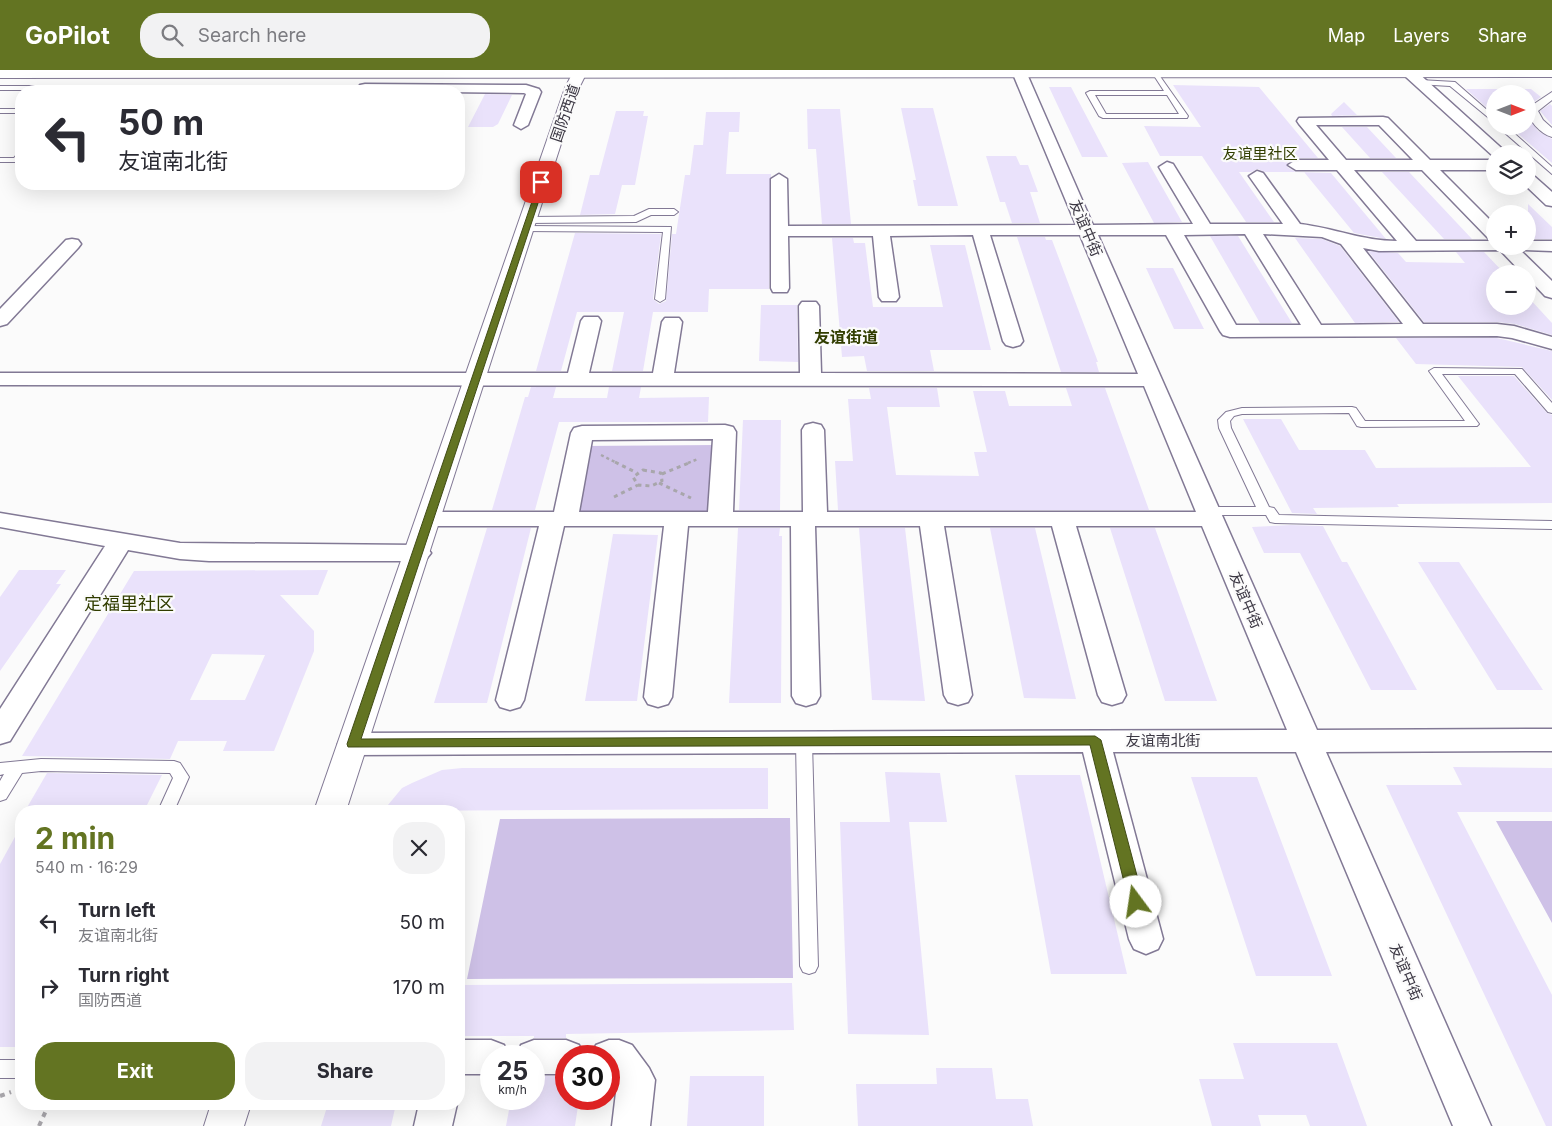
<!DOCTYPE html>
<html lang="en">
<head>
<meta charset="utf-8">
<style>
  :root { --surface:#fff; --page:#f2f2f3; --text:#2b2b33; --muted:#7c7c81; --accent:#637422 }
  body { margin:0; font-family:Inter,"Noto Sans SC",sans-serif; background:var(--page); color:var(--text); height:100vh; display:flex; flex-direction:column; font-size:19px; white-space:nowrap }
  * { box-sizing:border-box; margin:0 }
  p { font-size:16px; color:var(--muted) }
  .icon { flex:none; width:28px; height:28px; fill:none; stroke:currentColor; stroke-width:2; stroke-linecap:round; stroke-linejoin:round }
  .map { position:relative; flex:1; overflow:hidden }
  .panel { position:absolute; left:15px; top:735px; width:450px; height:305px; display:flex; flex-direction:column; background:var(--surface); border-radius:20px; box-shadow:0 5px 20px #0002 }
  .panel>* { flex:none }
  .hud { position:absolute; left:15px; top:15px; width:450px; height:105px; border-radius:20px; box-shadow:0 5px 20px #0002; background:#fff; color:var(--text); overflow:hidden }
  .needle { width:32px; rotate:90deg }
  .buttons { position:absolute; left:1486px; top:15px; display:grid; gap:10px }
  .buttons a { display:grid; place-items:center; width:50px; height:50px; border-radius:50%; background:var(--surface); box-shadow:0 5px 20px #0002; font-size:25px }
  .speed { position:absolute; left:480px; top:975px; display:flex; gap:10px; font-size:25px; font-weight:700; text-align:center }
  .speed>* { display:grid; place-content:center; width:65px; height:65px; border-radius:50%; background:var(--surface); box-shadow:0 5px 20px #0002; line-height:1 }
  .speed small { font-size:12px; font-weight:400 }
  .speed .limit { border:8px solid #d22; background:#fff; color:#111 }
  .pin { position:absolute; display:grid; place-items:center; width:42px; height:42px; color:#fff; margin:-21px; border-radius:10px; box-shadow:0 2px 8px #0006 }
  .me { position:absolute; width:55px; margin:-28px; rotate:346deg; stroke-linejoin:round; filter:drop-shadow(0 0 4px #0008) }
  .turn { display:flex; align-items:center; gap:18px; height:105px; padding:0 20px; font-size:22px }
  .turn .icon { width:65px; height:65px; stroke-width:2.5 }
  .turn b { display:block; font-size:35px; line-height:42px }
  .round { display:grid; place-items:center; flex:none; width:52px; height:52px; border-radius:20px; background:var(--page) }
  .headline { display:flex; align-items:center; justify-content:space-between; height:85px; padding:0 20px }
  h1 { font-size:30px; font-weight:700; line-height:38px; color:var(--accent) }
  .cta { display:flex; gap:10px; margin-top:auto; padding:10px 20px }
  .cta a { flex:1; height:58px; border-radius:20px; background:var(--accent); color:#fff; font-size:20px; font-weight:700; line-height:58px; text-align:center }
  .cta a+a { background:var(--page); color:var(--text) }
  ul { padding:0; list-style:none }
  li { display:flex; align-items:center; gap:15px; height:65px; padding:0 20px }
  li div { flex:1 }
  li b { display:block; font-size:19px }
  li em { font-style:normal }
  header { display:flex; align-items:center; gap:30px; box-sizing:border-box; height:70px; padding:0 25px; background:var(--accent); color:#fff }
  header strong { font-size:24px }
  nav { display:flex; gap:28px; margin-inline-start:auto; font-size:18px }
  .search { width:350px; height:45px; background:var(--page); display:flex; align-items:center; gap:12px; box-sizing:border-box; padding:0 18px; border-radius:20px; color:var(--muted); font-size:19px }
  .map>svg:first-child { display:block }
  .green { fill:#cec1e7 }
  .building { fill:#eae2fb; fill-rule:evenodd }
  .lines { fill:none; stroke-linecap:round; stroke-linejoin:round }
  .service-casing { stroke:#827995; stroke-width:2 }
  .pedestrian-casing { stroke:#827995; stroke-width:2 }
  .minor-casing { stroke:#827995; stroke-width:3 }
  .tertiary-casing { stroke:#827995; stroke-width:2 }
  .secondary-casing { stroke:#827995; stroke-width:2 }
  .path-far2 { stroke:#a8a6ab; stroke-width:2.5; stroke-dasharray:3 3; stroke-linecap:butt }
  .path-far1 { stroke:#a8a6ab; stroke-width:3; stroke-dasharray:4 4; stroke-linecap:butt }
  .path { stroke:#a8a6ab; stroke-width:4; stroke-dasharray:5 5; stroke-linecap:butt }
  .service { fill:#fff; fill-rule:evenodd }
  .pedestrian { fill:#fff; fill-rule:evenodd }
  .minor { fill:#fff; fill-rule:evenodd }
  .tertiary { fill:#fff; fill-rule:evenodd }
  .secondary { fill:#fff; fill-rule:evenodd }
  .route { fill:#637422; stroke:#404b16 }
  .labels { text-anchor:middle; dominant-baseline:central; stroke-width:4.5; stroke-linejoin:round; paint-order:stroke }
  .street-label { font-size:15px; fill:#3b3743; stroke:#fbfbfb }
  .far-quarter-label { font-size:15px; fill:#313d00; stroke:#fbfbfb }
  .far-district-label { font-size:16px; font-weight:bold; fill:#313d00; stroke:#fbfbfb }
  .quarter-label { font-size:18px; fill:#313d00; stroke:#fbfbfb }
</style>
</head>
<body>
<header>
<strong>GoPilot</strong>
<div class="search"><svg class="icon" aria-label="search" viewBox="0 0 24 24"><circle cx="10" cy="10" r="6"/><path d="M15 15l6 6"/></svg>Search here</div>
<nav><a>Map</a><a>Layers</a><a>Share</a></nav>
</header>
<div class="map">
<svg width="1552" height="1056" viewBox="0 0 1552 1056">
  <rect width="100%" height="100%" fill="#fbfbfb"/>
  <path class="green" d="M716 375 713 442H571L583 376Z
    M790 748 793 908 467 909 500 749Z
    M1496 751H1552V853Z"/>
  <path class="building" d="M1173 15 1259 17 1318 88H1296L1287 93V97L1296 102 1331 103 1386 169 1354 163 1304 102H1265L1258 99 1251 102H1239L1274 152H1246L1202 86H1160L1144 56 1201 57Z
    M1049 17H1071L1108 87H1082Z
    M1466 19H1531L1541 27 1528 36V24H1495V45Z
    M485 24 512 25 498 54 493 57H468Z
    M1344 32 1357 45 1332 46 1331 44Z
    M1550 34 1552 36V55L1540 41Z
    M901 38H933L958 136H918L913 110H916Z
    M807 39H840L851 154H822L816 79H808Z
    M616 41H644L643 46H648L635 115H622L615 144 580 145 590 105H599Z
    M706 42H740L739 62H729L726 104H771L769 219H709L708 242H653L643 301H612L624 242H577L561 301H536L575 163 661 164 653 229 659 234 666 231 672 164H676L685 105H690L694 75H703Z
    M1528 46 1538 61 1552 69V93L1509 56H1528Z
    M1342 57H1367L1396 88H1370Z
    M986 86H1016L1020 95H1028L1038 122H1030L1040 153H1012L1005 132H1000Z
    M1148 92 1182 152 1154 153 1122 93Z
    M1382 102H1409L1472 169H1444Z
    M1528 134 1552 157V169H1535L1528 162Z
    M1210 166H1238L1292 253H1260Z
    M1017 167H1045L1046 170H1052L1098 292H1096L1099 302H1061Z
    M832 168H853L854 173H865L873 237H943L930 175H965L991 280H930L934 301H867L864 286 842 287Z
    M1295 168 1322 169 1340 176 1399 252 1355 253Z
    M1368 181 1398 183 1406 192 1465 193 1456 182H1484L1505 204H1495V236H1528V227L1552 253V265L1515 254 1497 252H1424Z
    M1146 198H1173L1204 259H1174Z
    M761 235H797L798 292 759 291Z
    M1396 268H1497L1552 281V330L1522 297 1416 294Z
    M1458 306H1514L1547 343 1552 345V433L1397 434 1399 437 1313 438 1317 444 1292 443 1243 349H1281L1299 380H1365L1376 398 1531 397Z
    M531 317H556L553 328H607L609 317H641L639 328 709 327 708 352H559L535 440H492L525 327H528Z
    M869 318H937L940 337H887L896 405 979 406 974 382H987L973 321H1005L1009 336H1072L1066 318H1105L1149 440H838L835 391H853L848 329H871Z
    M743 350H781L780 440H739Z
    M1291 455 1323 456 1342 492H1347L1417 620H1371L1300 483H1264L1252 457Z
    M487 458H531L487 633H434Z
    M738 458H780L779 466H782L781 633H729Z
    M859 458H905L925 631 872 630Z
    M990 458H1035L1076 629 1024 628Z
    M1110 458H1155L1217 631H1165Z
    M613 464 658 465 637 631H585Z
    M1418 492H1459L1543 620H1497Z
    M19 500H66L56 514H61L0 601V527Z
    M328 500 318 525H280L314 561V581L274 681H223L227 671H178L170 689 22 686 134 501ZM212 584 265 585 245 630H190Z
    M1453 697 1552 698V742H1457L1552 925V1056H1546L1386 715H1462Z
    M462 698H768V739L383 741 402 718 412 713 442 700Z
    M885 702 940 703 947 752H909L929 965 848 964 840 752H890Z
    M47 703 162 705 144 741H25Z
    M1015 705H1080L1127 904H1051Z
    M1191 707H1257L1332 906H1256Z
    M21 756V977H0V794Z
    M792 913 794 960 566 964V968H534V966H459V915Z
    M1233 973H1337L1367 1056H1310L1306 1045H1258L1261 1056H1212L1199 1009H1244Z
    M936 998H992L996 1029H1028L1033 1056H858L856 1014H937Z
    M534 1006H566V1029H579L575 1056H506L511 1029H534Z
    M690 1006H764V1056H687Z
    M328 1034H396L391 1056H321Z"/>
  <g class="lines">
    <g class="service-casing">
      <path id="service" d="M1157 2 1188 46 1187 48H1103L1099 46 1086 23 1090 21H1164L1153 4ZM1095 25H1167L1179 44H1106Z
        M1420 10 1455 12 1495 47V53L1450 16 1417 14V10Z
        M0 16H85L89 18 85 20H0Z
        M0 39H21V43H0Z
        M1497 56H1506L1552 97V104Z
        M18 83H21L19 92H0V88H14Z
        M649 139H674L678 142 674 145H651L636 152 529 153 524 150 529 147 634 146Z
        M526 156 671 157 665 229 660 232 655 229 663 162 523 161 521 159Z
        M1434 298 1522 299 1552 333V343L1548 342 1515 304H1442L1479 354 1477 356 1361 357 1357 356 1349 343 1242 344 1234 346 1230 351 1231 358 1269 437 1274 438 1279 445 1552 451V459L1275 453 1270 452 1266 445H1208L1202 441 1208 437H1256L1219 358 1218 350 1226 342 1242 338 1352 337 1356 338 1365 351H1465L1429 301Z
        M804 666 810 668 812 672 818 896 815 902 809 904 803 902 800 896 796 672 798 668Z
        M41 689 174 691 180 693 189 707 174 741H158L173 708 170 703 41 701 22 703 6 729 0 731V711L4 704 0 705V693Z
        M0 990H21V1008H0Z"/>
    </g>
    <g class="pedestrian-casing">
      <path id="pedestrian" d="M1552 22V30L1538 41 1543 50 1552 58V67C1541 64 1527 50 1528 38Z"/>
    </g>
    <g class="minor-casing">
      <path id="minor" d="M1020 0 1027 4 1093 155 1193 154 1159 97 1167 92 1173 94 1210 154H1283L1249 106 1257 101 1263 103 1300 154C1334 158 1363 171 1397 171L1337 100H1296L1288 95 1296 90H1329L1299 54 1297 51 1299 48 1383 47 1388 48 1430 90H1495V100H1440L1495 155V170L1489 169 1422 100H1354L1416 171H1495V176H1516L1552 211V228L1545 226 1528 208V204H1523L1500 180 1379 181 1363 178 1423 254H1497L1514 256 1552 267V279L1512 268 1497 266 1230 267 1223 265 1220 261 1166 165H1098L1317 660 1552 659V681L1326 682 1491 1056H1453L1296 682H1113L1163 869 1158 879 1146 884 1134 879 1129 869 1083 682 353 685 342 682 338 674 342 666 353 663 1287 660 1202 456H1076L1126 625 1122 632 1112 635 1102 632 1098 625 1052 456H944L972 625 968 632 958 635 948 632 944 625 920 456H815L820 626 816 633 806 636 796 633 792 626 791 456H688L672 627 668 634 658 637 648 634 644 627 664 456H564L524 630 520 637 510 640 500 637 496 630 539 456H429L420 454 417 449 420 444 429 442H554L571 363 574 358 582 356 725 355 733 357 736 362 733 442H803L802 360 805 355 813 353 821 355 824 360 827 442H1196L1144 316 0 315V303H568L581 251 584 247H598L601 251 589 303H653L662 252 665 248H679L682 252 674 303H800L799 236 802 232H816L819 236 821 303 1138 304 1080 165H990L1023 271 1020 275 1013 277 1006 275 1003 271 973 165 890 166 899 227 896 231H882L879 227 873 166H788L789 218 787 222H773L771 218V109L779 104 787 109 788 156 1076 155 1013 4ZM1316 55H1379L1413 90H1346ZM1245 164 1301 255H1236L1184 165ZM1263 164 1322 167 1341 174 1403 254 1321 255ZM713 369 708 442H579L592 370Z
        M1411 0 1416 1 1508 84H1495L1494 87 1406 7 1404 4 1406 1Z
        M365 14 526 15 539 19 541 22 528 55 521 59 514 55 526 24 524 23 360 21 358 18 360 15Z
        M1528 104 1534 106 1552 122V136L1546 135 1526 116Z
        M72 169 78 170 81 174 78 178 7 254 0 256V239L66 170Z
        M1528 171H1552V181L1522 180 1519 176H1528Z
        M0 443 180 473 418 475 427 478 431 483 427 488 418 491H209L180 489 128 480 10 671 0 674V639L105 476 0 457Z
        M459 970H491L504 975 509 986H491V1004H459Z
        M534 970H566L579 975 584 986H566V1004H534V986H516L521 975Z
        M609 970H619L632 975 649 998 655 1010 650 1056H612L617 1014 609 1004V986H591L596 975Z
        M419 1034H457L452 1056H414Z"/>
    </g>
    <g class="tertiary-casing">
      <path id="tertiary" d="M574 0H588L579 18 346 741H314L565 18Z
        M211 1034H251L244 1056H204Z"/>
    </g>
    <g class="secondary-casing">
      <path id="secondary" d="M0 0H1552V7L0 8Z"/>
    </g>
    <path class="path-far2" d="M601 385 617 393
      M688 393 698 389"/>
    <path class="path-far1" d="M615 392 637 403
      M643 400 661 403 662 411 651 416 638 415 633 407Z
      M662 404 691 392
      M659 413 691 428
      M614 427 638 415"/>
    <path class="path" d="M0 1026 11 1022
      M39 1056 49 1034"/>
    <use href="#service" class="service"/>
    <use href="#pedestrian" class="pedestrian"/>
    <use href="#minor" class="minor"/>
    <use href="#tertiary" class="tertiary"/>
    <use href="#secondary" class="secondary"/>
  </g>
  <path class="route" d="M539 111 545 112 361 669 1095 666 1101 670 1144 832 1142 837H1131L1129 832 1090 675 348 677 347 674Z"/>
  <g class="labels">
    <g class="street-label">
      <text transform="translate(565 43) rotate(-71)">国防西道</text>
      <text transform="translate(1086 158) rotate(67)">友谊中街</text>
      <text transform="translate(1246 530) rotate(67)">友谊中街</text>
      <text x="1163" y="670">友谊南北街</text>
      <text transform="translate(1406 902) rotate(67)">友谊中街</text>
    </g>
    <g class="far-quarter-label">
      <text x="1260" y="83">友谊里社区</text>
    </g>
    <g class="far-district-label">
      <text x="846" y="267">友谊街道</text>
    </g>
    <g class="quarter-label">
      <text x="129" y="533">定福里社区</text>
    </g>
  </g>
</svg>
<div class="buttons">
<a><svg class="needle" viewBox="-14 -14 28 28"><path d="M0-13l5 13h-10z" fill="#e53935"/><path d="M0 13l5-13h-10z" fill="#7c7c81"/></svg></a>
<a><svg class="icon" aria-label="layers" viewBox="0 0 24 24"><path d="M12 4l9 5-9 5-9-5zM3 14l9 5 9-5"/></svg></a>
<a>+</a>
<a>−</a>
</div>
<div class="speed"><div>25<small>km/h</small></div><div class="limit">30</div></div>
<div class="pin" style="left:541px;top:112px;background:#d93025"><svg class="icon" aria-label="arrive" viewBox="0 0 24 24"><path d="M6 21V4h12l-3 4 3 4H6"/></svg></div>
<svg class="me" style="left:1136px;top:832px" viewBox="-20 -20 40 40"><circle r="19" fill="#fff"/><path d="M0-13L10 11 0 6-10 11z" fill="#637422"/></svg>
<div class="hud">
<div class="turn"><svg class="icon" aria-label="left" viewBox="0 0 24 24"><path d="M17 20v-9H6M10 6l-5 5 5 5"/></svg><div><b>50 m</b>友谊南北街</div></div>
</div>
<section class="panel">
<div class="headline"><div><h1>2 min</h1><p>540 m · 16:29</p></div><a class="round"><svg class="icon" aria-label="close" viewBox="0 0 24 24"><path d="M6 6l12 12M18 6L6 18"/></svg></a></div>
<ul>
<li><svg class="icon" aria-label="left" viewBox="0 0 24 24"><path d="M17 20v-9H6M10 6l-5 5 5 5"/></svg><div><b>Turn left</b><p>友谊南北街</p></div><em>50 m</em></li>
<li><svg class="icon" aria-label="right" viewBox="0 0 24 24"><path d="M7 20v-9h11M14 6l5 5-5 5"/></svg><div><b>Turn right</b><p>国防西道</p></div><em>170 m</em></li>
</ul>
<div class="cta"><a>Exit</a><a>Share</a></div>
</section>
</div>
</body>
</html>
